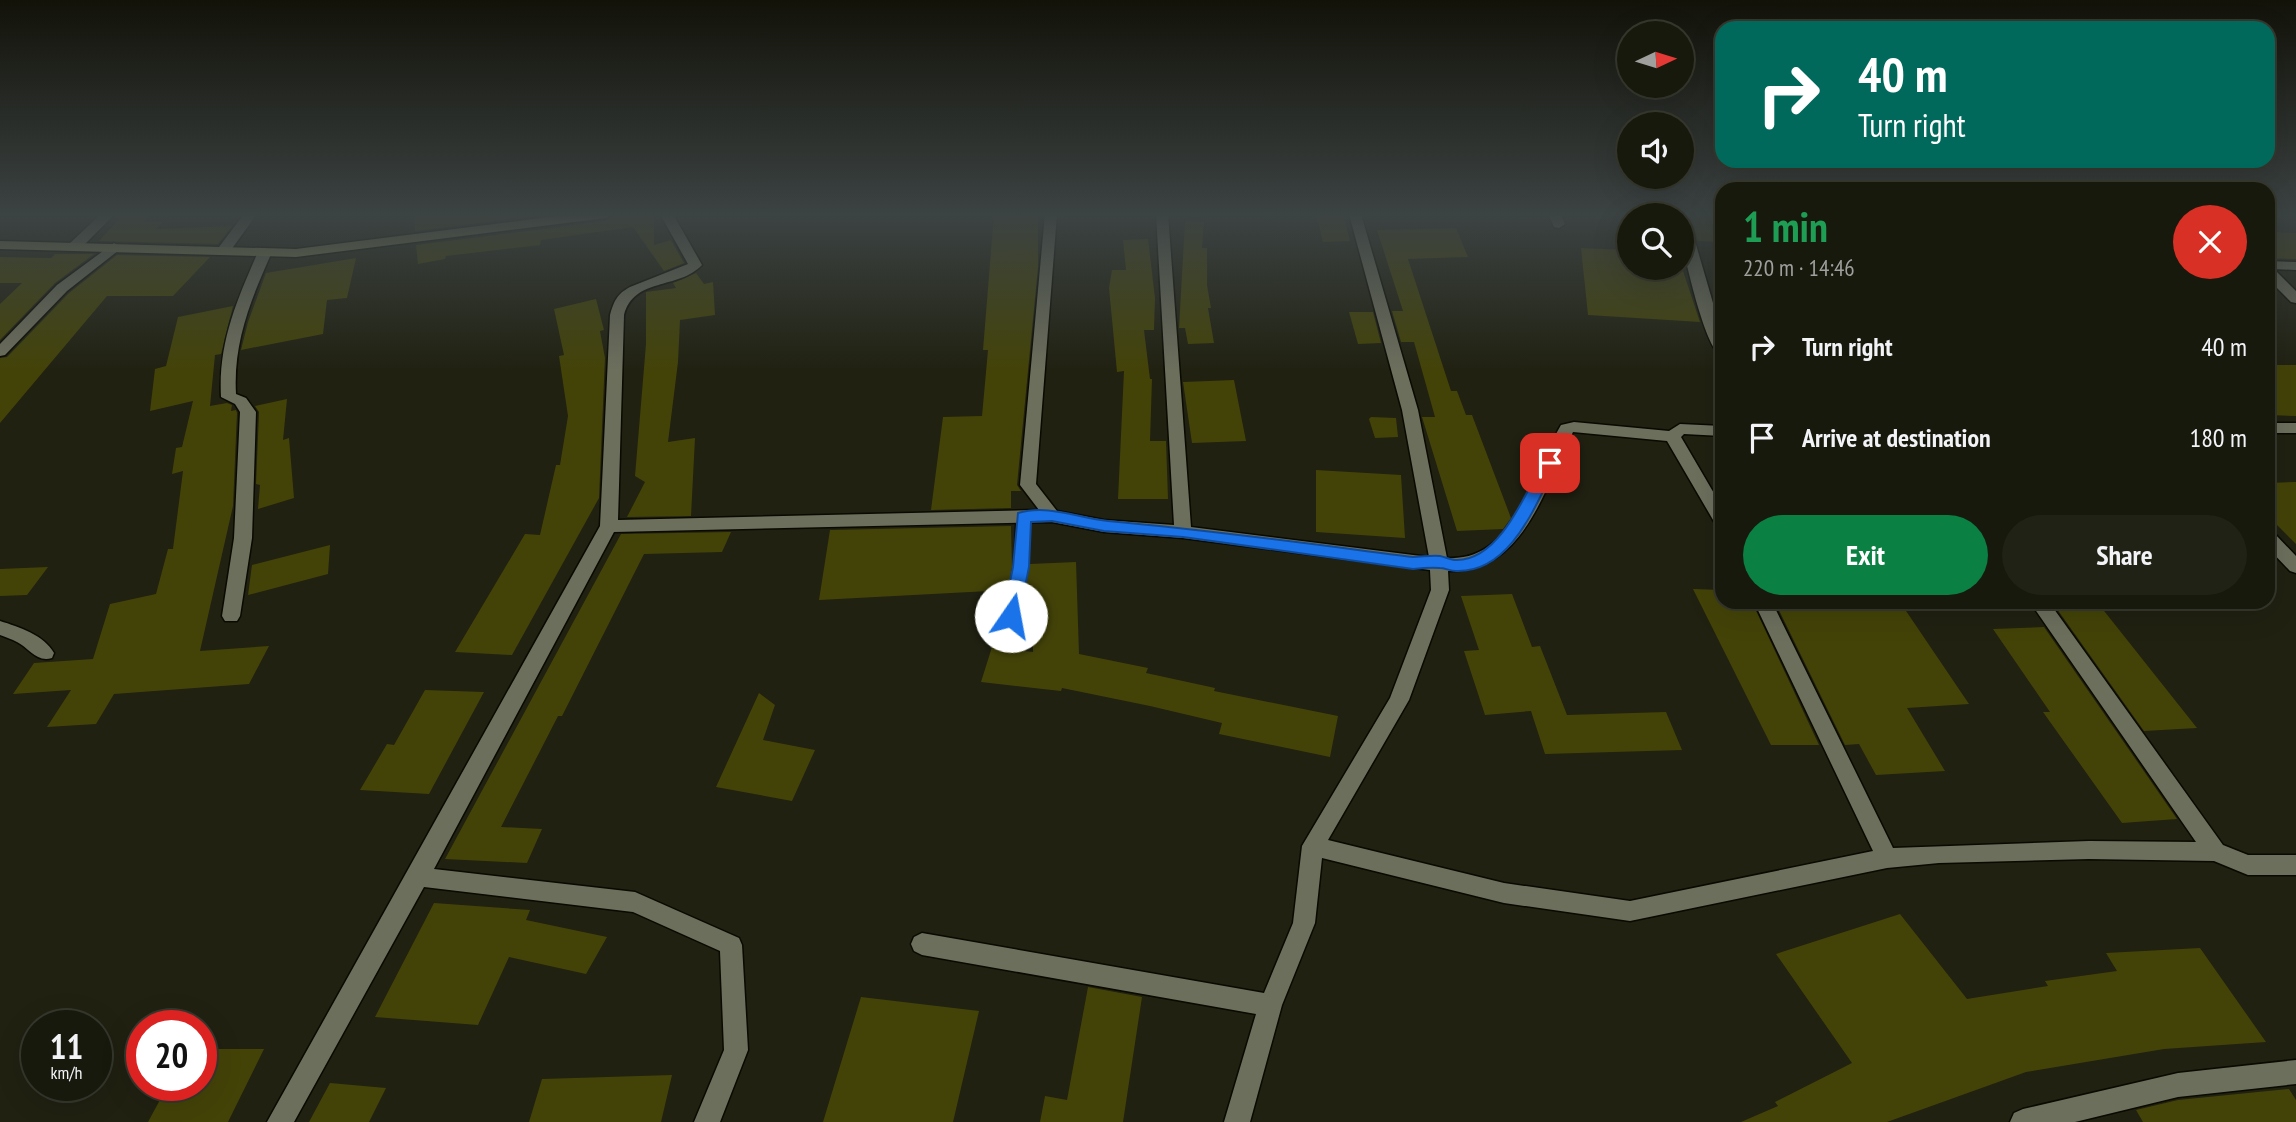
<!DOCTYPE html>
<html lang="en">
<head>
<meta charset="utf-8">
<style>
  :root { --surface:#18190d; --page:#212216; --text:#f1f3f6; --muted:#9fa09d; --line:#36382e; --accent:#0b8043 }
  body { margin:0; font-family:"PT Sans Narrow",sans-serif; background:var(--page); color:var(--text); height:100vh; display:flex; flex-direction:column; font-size:26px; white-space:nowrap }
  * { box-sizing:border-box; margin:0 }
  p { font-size:23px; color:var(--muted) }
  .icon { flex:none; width:38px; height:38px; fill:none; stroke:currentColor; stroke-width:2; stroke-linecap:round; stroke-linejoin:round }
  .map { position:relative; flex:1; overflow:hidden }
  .details { position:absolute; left:1715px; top:182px; width:560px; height:427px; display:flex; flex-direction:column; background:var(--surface); border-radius:21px; box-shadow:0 7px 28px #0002,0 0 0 2px var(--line) }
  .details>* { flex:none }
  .top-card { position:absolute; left:1715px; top:21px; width:560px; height:147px; border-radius:21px; box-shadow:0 7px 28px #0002,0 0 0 2px var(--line); background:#00695c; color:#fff; overflow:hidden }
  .needle { width:46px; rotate:86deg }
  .tools { position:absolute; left:1617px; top:21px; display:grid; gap:14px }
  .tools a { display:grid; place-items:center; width:77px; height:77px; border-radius:50%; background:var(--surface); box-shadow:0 7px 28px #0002,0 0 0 2px var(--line); font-size:35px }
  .speed { position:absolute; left:21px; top:1010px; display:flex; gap:14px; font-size:35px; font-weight:700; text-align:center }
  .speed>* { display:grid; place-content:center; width:91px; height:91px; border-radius:50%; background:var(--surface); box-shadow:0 7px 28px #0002,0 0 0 2px var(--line); line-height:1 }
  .speed small { font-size:18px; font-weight:400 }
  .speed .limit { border:10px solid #d22; background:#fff; color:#111 }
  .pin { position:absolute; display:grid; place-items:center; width:60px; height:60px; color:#fff; margin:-30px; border-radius:14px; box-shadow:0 4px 10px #0006 }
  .me { position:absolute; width:77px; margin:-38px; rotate:12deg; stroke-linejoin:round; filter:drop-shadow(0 0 5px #0008) }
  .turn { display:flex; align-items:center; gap:24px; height:147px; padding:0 28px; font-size:32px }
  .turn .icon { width:91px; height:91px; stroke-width:2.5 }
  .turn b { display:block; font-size:49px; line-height:60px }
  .round { display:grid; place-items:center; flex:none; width:74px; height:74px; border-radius:37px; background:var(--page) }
  .head { display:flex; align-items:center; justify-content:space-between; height:119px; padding:0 28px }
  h1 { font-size:42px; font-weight:700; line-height:52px; color:#1e9e55 }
  .primary-button { display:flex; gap:14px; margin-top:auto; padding:14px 28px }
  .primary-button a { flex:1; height:80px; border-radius:42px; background:var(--accent); color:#fff; font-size:28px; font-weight:700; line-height:80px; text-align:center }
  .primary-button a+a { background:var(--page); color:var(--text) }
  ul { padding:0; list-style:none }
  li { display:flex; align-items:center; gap:21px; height:91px; padding:0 28px }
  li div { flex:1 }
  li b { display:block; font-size:26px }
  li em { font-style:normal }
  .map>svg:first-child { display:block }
  .building { fill:#434308 }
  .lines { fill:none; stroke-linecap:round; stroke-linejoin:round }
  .lane-casing { stroke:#0a0a01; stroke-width:4 }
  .street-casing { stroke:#0a0a01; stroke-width:3 }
  .secondary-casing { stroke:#0a0a01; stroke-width:3 }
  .lane { fill:#6d6f5d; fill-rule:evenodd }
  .street { fill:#6d6f5d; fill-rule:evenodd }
  .secondary { fill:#868858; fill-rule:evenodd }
  .route { fill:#1a73e8; stroke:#114b97; stroke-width:2 }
</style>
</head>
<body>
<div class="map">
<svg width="2296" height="1122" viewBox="0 0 2296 1122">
  <rect width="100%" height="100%" fill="#202111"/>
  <path class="building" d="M124 214H151L144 222H162L156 229 232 226 218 244 99 241Z
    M414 214H550L415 231Z
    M615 214H654V245L671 240 684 263 664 271 633 227 541 240 540 245 446 256 445 259 418 264 416 245 606 221Z
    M994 214H1038V267L1017 485 1021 491H1011V508L931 510 943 417 982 416 988 350H983Z
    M1316 214H1343L1350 241 1323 242Z
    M1691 217 1722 219V242L1698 241Z
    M1185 221 1204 222 1202 248H1207V285L1211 308H1208L1214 343 1188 344 1185 328H1179Z
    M1456 228 1468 257 1408 259 1451 391H1457L1466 415H1472L1511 518 1503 529 1457 531 1422 417H1435L1414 342H1401L1392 311H1403L1377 230Z
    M2268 232 2296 233V259L2268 258Z
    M1148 239 1155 298 1154 330H1144L1150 379H1152L1150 441H1166L1168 499H1118L1124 371 1117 372 1109 288 1112 270H1126L1123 240Z
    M1581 248 1629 250V268H1682L1700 322 1588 315Z
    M55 254H94L55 283 0 340V304L22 283H0V257L51 258Z
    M117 255 210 257 173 296H107L0 423V358L7 357 69 293Z
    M356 258 347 298 327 300 323 334 241 350 248 322 266 273Z
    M696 273 704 284 713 282 715 315 680 320 678 362 668 442 695 438 691 516 627 517 645 482 635 476 646 344V292L676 288 673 283Z
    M596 299 604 330 600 331 605 358 599 498 512 655 455 652 525 534 540 535 556 465H560L568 416 559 356 564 355 554 309Z
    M233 306 221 354 215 355 210 406 227 403 232 405 231 411 236 410 237 413 233 506 200 651 269 646 249 684 114 694 96 724 47 727 71 690 13 694 34 663 93 659 110 604 156 594 168 549H173L183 471 172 474 176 448 182 447 193 401 150 411 155 369 166 366 178 317Z
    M1349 312H1373L1381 343 1358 344Z
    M2268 365H2296V416L2268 415Z
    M1234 380 1246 441 1192 443 1183 382Z
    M287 399 283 440 289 438 294 498 258 509 260 485 256 484 259 412 255 406Z
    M1371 417 1396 418 1398 437 1375 438 1369 419Z
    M1316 470 1401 475 1405 538 1316 532Z
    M2296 482V544L2268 516V483Z
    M1011 526 1012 567 1008 590 819 600 830 530Z
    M731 532 722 552 644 554 562 716H558L501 827 542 829 527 863 445 859 621 534Z
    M330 545 328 574 248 595 252 565Z
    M1076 562 1079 654 1148 668 1146 673 1215 688 1214 691 1338 716 1330 757 1219 734 1222 723 1150 706 1062 688 1061 691 981 682 992 647 1033 652 1032 588 1025 589 1030 564Z
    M48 567 27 595 0 596V569Z
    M1693 589 1722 590V602H1752L1819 745H1771Z
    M1512 594 1532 647 1540 646 1567 715 1666 712 1682 750 1545 754 1531 711 1485 715 1464 651 1479 650 1461 596Z
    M1775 602H1900L1969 704 1907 708 1945 771 1876 775 1859 744 1845 745Z
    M2052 602H2097L2197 728 2144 731Z
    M2044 627 2177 819 2122 823 2043 712H2050L1993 629Z
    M425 690 484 692 429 794 360 790 387 744 394 745Z
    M759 693 775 705 763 740 815 750 792 801 716 787Z
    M434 903 530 910 526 920 607 937 586 974 509 957 478 1025 375 1017Z
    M1900 914 1967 999 2048 986 2045 981 2117 971 2106 953 2200 948 2266 1042 2164 1049 2026 1072 1887 1122H1741L1778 1106 1775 1102 1852 1063 1776 954Z
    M1088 987 1142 997 1123 1122H1040L1045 1096 1067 1100Z
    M861 997 979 1011 953 1122H823Z
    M201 1049H264L228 1122H148L168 1085H201Z
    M672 1075 661 1122H529L542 1079Z
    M330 1083 386 1088 369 1122H309Z
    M2289 1089 2296 1100V1122H2143L2136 1110 2178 1100Z"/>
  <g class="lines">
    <g class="lane-casing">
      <path id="lane" d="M1023 512 1029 516 1027 567 1012 640 1011 644H1001L1000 640 1015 567 1017 516Z"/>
    </g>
    <g class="street-casing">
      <path id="street" d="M101 214H115L79 250H69V244Z
        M244 214H257L228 254H218L216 251Z
        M660 214H673L702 265C678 290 634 277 624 315L618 520 1039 510 1020 485 1045 214H1057L1036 484 1057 511 1104 520 1174 525 1156 214H1168L1191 527 1429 557 1402 410 1349 214H1361L1418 410 1447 558C1516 562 1533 472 1561 425L1574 422 1669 431 1680 424 1722 426V436L1684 434 1681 437 1722 507V527L1716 525 1667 441 1573 432C1545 486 1524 574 1448 571L1449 590 1409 700 1328 840 1504 883 1630 901 1873 851 1754 602H1772L1893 848 2089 841 2196 842 2030 602H2049L2223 845 2248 855H2296V875H2248L2214 861 2089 859 1939 863 1887 868 1630 921 1504 903 1322 858 1315 923 1282 1005 1250 1122H1224L1256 1014 922 955 914 951 911 944 914 937 922 933 1264 993 1293 923 1302 846 1390 698 1431 590 1430 570 1183 538 1104 532 1052 522 614 532 434 869 635 892 739 938 742 945 748 1050 720 1122H694L724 1050 720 951 633 912 424 887 294 1122H267L600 526 610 315C614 301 617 294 630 287L688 264Z
        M1548 214H1561L1565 224 1559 228 1554 227Z
        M1677 214H1687L1688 217 1722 334V356C1706 352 1686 262 1682 243 1681 234 1682 224 1682 215Z
        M114 243 121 247 119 250 67 291 5 355 0 356V344L57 285Z
        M265 248 272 252C251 299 233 342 236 394L246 398 256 412 252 538 240 616 237 621H225L222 616 234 538 240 412 235 404 221 397C218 343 237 300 258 252Z
        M2268 261 2296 262V270L2274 269 2296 291V303L2291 302 2268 279Z
        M2268 423H2296V433H2268Z
        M2268 531 2274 533 2296 556V573L2290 571 2268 548Z
        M0 621C19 627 44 635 54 653L52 658C37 663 29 648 17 642 12 639 5 637 0 635Z
        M2296 1060V1084L2178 1097 2075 1122H2010L2014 1113 2023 1109 2178 1073Z"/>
    </g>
    <g class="secondary-casing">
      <path id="secondary" d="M573 214H612L606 218 296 257 0 249V241L296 249Z"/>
    </g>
    <use href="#lane" class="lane"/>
    <use href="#street" class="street"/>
    <use href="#secondary" class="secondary"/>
  </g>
  <linearGradient id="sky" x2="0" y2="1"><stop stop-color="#121209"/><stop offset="0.58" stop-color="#3c4343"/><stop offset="1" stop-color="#3c4343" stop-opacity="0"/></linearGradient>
  <rect width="2296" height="371" fill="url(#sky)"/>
  <path class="route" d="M1550 459 1557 463C1536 503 1512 573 1456 571 1450 571 1445 568 1440 568 1431 567 1422 568 1413 569L1183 537 1104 531 1052 521 1031 522 1029 567 1019 616 1011 622 1003 616 1013 567 1018 513C1048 504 1078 518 1108 521 1210 530 1311 544 1413 557 1422 557 1431 555 1440 556 1445 557 1451 560 1456 560 1499 561 1525 495 1542 463Z"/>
</svg>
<div class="tools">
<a><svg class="needle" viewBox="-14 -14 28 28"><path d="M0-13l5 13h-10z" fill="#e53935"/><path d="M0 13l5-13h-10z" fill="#9fa09d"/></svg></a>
<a><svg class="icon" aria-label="sound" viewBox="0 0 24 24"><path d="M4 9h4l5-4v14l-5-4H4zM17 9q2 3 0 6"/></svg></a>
<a><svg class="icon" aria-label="search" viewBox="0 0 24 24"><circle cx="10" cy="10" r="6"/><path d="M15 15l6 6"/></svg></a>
</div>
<div class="speed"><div>11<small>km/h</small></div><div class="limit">20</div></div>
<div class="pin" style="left:1550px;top:463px;background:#d93025"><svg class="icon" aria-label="arrive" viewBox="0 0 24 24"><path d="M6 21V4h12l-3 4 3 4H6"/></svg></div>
<svg class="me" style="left:1011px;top:616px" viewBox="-20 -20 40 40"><circle r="19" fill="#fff"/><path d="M0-13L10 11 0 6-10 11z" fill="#1a73e8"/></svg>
<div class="top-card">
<div class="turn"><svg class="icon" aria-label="right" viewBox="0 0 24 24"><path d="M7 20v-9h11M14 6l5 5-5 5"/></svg><div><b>40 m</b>Turn right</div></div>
</div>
<section class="details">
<div class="head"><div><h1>1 min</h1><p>220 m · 14:46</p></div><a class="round" style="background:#d93025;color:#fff"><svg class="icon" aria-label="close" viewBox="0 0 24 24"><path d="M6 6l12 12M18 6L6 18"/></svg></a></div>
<ul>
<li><svg class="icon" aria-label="right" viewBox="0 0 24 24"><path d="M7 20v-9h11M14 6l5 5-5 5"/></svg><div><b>Turn right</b></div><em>40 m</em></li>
<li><svg class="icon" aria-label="arrive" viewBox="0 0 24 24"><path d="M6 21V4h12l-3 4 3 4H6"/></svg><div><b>Arrive at destination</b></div><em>180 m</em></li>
</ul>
<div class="primary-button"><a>Exit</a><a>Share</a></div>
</section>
</div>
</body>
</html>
